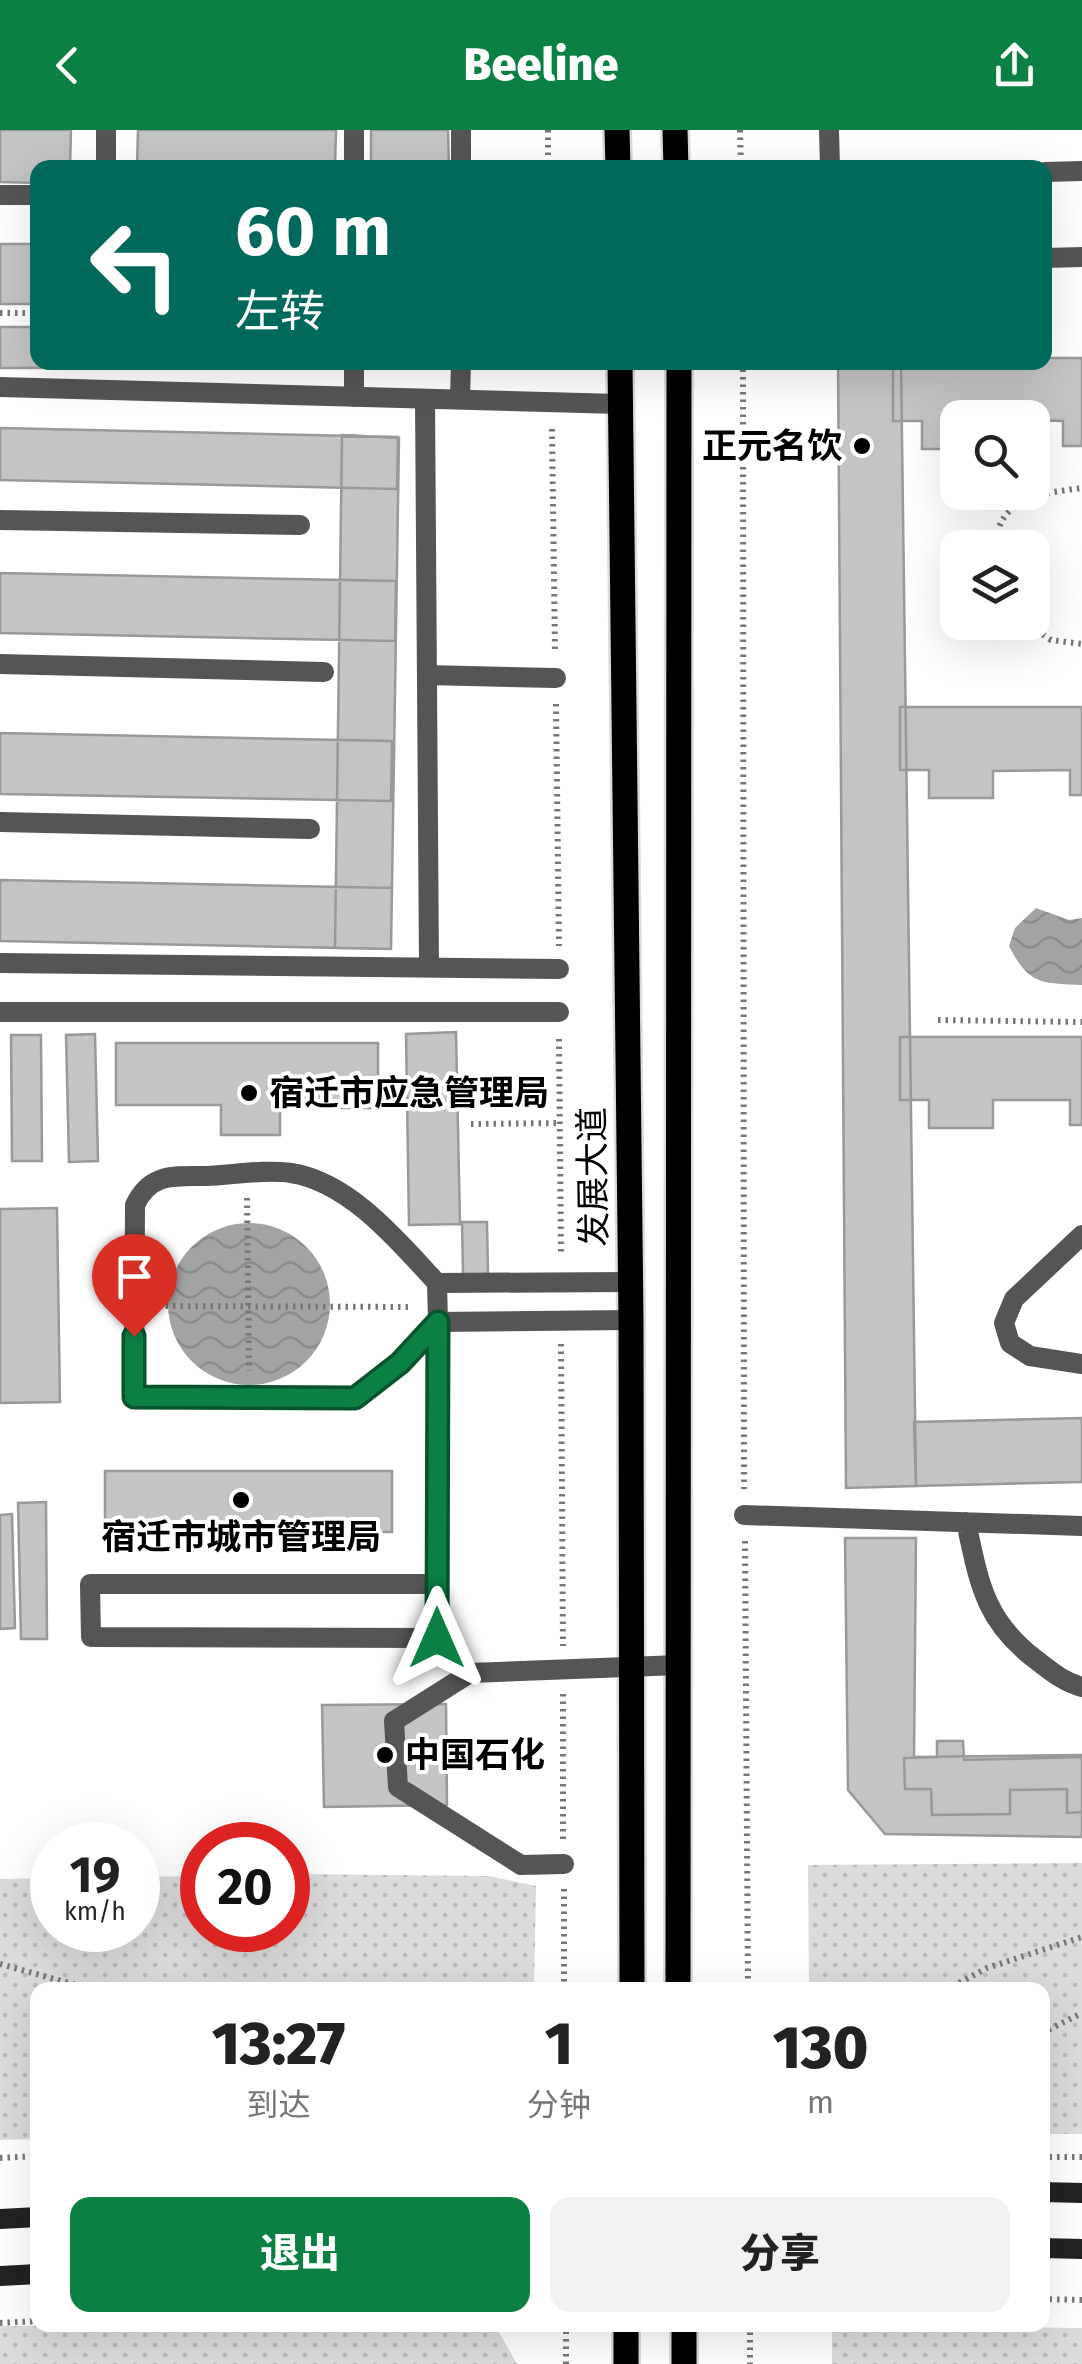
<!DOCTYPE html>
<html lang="zh">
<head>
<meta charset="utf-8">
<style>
  :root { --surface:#fff; --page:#f2f2f2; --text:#222; --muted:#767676; --accent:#0b8043 }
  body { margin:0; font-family:"Fira Sans","Noto Sans SC",sans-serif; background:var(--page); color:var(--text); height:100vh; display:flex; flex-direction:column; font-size:38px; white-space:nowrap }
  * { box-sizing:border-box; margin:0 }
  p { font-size:32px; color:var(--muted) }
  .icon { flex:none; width:55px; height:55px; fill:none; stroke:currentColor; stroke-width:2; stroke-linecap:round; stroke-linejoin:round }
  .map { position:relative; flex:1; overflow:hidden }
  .side { position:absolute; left:30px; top:1852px; width:1020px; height:350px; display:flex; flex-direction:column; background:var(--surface); border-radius:20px; box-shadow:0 10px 40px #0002 }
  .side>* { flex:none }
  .guide { position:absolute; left:30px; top:30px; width:1022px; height:210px; border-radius:20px; box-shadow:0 10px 40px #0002; background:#00695c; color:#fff; overflow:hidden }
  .fabs { position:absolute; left:940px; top:270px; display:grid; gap:20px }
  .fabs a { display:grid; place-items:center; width:110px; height:110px; border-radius:20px; background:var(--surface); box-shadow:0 10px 40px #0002; font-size:50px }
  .speed { position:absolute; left:30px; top:1692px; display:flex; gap:20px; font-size:50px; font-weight:700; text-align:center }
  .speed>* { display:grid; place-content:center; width:130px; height:130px; border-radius:50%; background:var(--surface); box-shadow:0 10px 40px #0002; line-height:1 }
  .speed small { font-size:25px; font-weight:400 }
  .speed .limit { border:15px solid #d22; background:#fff; color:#111 }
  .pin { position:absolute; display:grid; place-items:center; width:85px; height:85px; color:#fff; margin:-102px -42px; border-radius:50% 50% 50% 0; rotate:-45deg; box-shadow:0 0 10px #0007 }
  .pin .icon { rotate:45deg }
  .me { position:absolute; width:110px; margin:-55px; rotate:0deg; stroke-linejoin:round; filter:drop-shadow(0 0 8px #0008) }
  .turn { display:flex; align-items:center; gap:35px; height:210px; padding:0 40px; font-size:45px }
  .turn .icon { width:130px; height:130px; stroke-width:2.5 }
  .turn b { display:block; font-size:70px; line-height:85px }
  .eta { display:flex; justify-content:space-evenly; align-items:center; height:170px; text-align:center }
  .eta b { font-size:60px; font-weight:800; line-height:70px }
  .button { display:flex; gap:20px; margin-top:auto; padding:20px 40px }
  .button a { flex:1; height:115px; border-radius:20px; background:var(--accent); color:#fff; font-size:40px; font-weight:800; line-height:115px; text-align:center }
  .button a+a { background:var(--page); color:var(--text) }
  header { display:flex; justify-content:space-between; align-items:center; height:130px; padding:0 40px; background:var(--accent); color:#fff; font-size:45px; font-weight:800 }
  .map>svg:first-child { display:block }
  .park { fill:url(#park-dots) }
  .water { fill:url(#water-waves) }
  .building { fill:#c4c4c4; stroke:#999; stroke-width:2.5 }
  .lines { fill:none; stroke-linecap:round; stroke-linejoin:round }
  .primary-casing { stroke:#dbdbdb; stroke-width:30 }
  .path { stroke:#777; stroke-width:6; stroke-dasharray:2.5 5; stroke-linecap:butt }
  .service { stroke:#555; stroke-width:20 }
  .minor { stroke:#555; stroke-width:20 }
  .secondary { stroke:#222; stroke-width:20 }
  .primary { stroke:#000; stroke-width:25 }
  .route-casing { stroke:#07532c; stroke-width:25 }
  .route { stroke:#0b8043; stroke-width:18 }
  .poi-dot { fill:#000; stroke:#fff; stroke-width:4 }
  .labels { text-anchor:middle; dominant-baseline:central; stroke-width:8; stroke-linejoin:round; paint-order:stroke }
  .poi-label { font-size:35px; font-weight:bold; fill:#000; stroke:#fff; text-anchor:start }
  .street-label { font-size:35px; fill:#000; stroke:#fff }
</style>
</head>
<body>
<header><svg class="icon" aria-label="back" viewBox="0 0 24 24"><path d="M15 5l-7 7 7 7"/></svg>Beeline<svg class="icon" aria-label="share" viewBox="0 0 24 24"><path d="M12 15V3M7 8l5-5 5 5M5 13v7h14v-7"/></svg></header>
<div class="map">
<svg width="1082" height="2234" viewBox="0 0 1082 2234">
  <defs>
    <pattern id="park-dots" width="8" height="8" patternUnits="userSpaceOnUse" patternTransform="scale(2.5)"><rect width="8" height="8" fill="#dcdcdc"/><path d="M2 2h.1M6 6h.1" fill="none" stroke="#bbb" stroke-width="1.8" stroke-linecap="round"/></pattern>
    <pattern id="water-waves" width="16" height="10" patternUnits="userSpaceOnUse" patternTransform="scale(2.5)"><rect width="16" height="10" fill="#a3a3a3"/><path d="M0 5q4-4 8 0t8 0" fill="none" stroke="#8b8b8b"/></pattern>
  </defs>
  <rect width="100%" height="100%" fill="#fff"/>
  <path class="park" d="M1082 1733V2004H1043L1042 1860H809L808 1735Z
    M288 1744 489 1746 536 1756 534 1860H38L37 2009 0 2010V1749L52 1748V1800H138V1747L202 1746V1800H288Z
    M495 2195 517 2234H0V2196Z
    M832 2195 1082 2198V2234H832Z"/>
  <path class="water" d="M1036 778 1069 790 1082 788V855C1041 853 1029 855 1009 816L1015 798Z
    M168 1174a81 81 0 1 1 162 0a81 81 0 1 1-162 0Z"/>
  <path class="building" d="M0 0H71L70 38H38V53L0 52Z
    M138 0H336L335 38H137Z
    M371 0H448L449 38H371Z
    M0 114H38V174H0Z
    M0 197H38V232H333V237L0 238Z
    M1045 228H1082V316H1063V291L958 288V319H922V291H893V232H1045Z
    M838 232H901L916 1356 846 1358Z
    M0 298 398 307 397 359 0 350Z
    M342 305 399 308 391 819 335 818Z
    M0 443 396 451 395 511 0 503Z
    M900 577H1082V665H1070V640L993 641V668H929V640H900Z
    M0 603 392 611 391 671 0 664Z
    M0 750 392 758 391 819 0 811Z
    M456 902 460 1094 409 1095 406 904Z
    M95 904 98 1031 69 1032 66 905Z
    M11 905H41L42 1031H12Z
    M900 907H1082V995H1070V970H993V998H929V970H900Z
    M116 913H378V978H280V1005H221V975H116Z
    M57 1078 60 1272 0 1273V1079Z
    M462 1092H487L488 1144 463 1145Z
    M1082 1288V1352L916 1356 914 1292Z
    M105 1341H392V1402H105Z
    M46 1372 47 1509H21L18 1373Z
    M12 1384 15 1498 0 1499V1385Z
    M845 1408H916L914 1627 1082 1625V1707L885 1704 848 1660Z
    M446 1574 447 1675 324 1677 322 1575Z
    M937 1611H963L964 1630 1082 1627V1682L1067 1683V1659L1010 1660V1684L932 1685 931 1659H905L904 1628 937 1627Z"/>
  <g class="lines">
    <g class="primary-casing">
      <path id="primary" d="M617 0 618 38
        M675 0 676 38
        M620 232 631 1190 632 1860
        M678 1860 679 232
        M626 2234V2195
        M684 2234V2195"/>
    </g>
    <path class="path" d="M548 0V38
      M740 0 741 38
      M0 183H38
      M743 232 744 1359
      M552 299 555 521
      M996 418C995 368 1043 363 1082 358
      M1024 492 1051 510 1082 514
      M556 574 559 816
      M938 890 1082 892
      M559 909 561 1126
      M471 994 560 993
      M247 1068 249 1241
      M158 1176 411 1177
      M561 1214 563 1516
      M745 1411 748 1860
      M563 1564V1711
      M564 1759V1860
      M0 1834 94 1860
      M946 1860 987 1838 1082 1807
      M1042 1903 1082 1883
      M1042 2027H1082
      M0 2028 38 2026
      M1042 2169 1082 2170
      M0 2193 38 2191
      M750 2195V2234
      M566 2234V2195"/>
    <path class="service" d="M829 0 830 38
      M106 38V0
      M354 38V0
      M461 38V0
      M1045 42 1082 41
      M0 65H38
      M1045 128 1082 127
      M354 267V232
      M425 269 429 837
      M460 269 461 232
      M0 390 300 395
      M0 534 324 542
      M427 545 556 548
      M0 692 310 699
      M0 833 559 839
      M0 882H559
      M1082 1105 1014 1169 1004 1193 1010 1213 1030 1226 1082 1234
      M437 1153 630 1152
      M744 1385 1082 1396
      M966 1392C979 1452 984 1490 1035 1529 1051 1541 1063 1552 1082 1557
      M437 1454H90L91 1507 437 1508 438 1192 437 1153C399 1112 350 1052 291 1043 264 1039 233 1045 206 1046 174 1046 150 1043 135 1075L134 1267 355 1268 400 1233 438 1192 631 1190
      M564 1734 521 1735 398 1657 394 1591 470 1543 679 1535"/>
    <path class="minor" d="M0 257 619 274"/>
    <path class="secondary" d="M1042 2062 1082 2063
      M0 2089 38 2087
      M1042 2118 1082 2119
      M0 2146 38 2144"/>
    <use href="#primary" class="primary"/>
  </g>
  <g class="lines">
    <g class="route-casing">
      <path id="route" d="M134 1206V1267L355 1268 400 1233 438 1192 437 1508"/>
    </g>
    <use href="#route" class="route"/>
  </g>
  <g class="poi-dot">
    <circle cx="862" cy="316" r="10"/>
    <circle cx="249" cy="963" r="10"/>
    <circle cx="241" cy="1370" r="10"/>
    <circle cx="385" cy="1625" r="10"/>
  </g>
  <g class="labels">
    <g class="poi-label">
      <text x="842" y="316" text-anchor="end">正元名饮</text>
      <text x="269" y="963">宿迁市应急管理局</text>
      <text x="241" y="1407" text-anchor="middle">宿迁市城市管理局</text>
      <text x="405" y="1625">中国石化</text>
    </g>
    <g class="street-label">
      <text transform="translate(593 1047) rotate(-91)">发展大道</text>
    </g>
  </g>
</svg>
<div class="fabs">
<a><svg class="icon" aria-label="search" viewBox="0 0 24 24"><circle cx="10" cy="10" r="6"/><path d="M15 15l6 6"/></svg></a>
<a><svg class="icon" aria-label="layers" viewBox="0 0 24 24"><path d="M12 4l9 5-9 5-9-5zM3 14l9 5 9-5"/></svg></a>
</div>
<div class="speed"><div>19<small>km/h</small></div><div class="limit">20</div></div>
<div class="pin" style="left:134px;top:1206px;background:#d93025"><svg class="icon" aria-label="arrive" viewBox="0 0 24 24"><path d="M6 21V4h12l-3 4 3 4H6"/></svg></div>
<svg class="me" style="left:437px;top:1508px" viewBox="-20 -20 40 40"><path d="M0-17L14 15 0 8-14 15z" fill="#0b8043" stroke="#fff" stroke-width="4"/></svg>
<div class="guide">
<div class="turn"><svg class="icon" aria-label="left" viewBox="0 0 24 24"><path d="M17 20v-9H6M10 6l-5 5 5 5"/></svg><div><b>60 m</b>左转</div></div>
</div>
<section class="side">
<div class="eta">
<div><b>13:27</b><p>到达</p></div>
<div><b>1</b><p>分钟</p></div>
<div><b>130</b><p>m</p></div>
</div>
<div class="button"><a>退出</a><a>分享</a></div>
</section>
</div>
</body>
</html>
